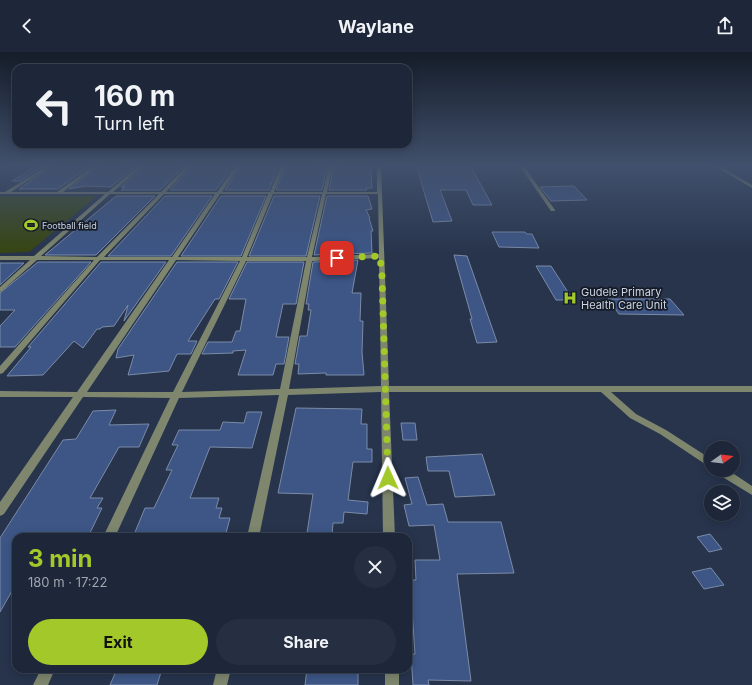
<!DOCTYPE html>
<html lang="en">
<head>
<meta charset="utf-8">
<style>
  :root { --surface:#1d2739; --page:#252f41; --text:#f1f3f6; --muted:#a0a5ae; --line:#3b4453; --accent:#a2c929 }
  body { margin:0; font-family:Inter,sans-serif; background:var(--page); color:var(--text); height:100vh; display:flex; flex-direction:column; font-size:15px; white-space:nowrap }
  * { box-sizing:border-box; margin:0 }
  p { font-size:13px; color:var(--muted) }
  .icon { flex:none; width:22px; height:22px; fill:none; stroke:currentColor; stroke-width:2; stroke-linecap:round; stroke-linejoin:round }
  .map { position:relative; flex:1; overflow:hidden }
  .drawer { position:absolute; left:12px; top:481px; width:400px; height:140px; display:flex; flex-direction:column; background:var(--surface); border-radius:12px; box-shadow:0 2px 10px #0003,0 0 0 1px var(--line) }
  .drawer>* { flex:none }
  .banner { position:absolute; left:12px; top:12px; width:400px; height:84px; border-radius:12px; box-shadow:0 2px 10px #0003,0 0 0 1px var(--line); background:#1d2739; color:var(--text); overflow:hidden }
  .needle { width:26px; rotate:75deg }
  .tools { position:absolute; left:704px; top:389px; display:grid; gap:8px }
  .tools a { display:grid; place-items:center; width:36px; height:36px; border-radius:50%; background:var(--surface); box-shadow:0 2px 10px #0003,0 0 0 1px var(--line); font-size:20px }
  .pin { position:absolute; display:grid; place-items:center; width:34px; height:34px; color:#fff; margin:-17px; border-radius:8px; box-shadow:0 2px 6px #0006 }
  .me { position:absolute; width:44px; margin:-22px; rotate:359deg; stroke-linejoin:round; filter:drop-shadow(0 0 3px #0008) }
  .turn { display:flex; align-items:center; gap:14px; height:84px; padding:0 16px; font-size:18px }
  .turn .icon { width:52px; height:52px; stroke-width:2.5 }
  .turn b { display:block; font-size:28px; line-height:34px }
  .round { display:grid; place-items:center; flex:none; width:42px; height:42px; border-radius:21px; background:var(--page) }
  .headline { display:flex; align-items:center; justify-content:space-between; height:68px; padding:0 16px }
  h1 { font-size:24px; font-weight:700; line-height:30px; color:var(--accent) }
  .primary-button { display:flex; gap:8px; margin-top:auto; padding:8px 16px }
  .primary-button a { flex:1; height:46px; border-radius:24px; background:var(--accent); color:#111; font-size:16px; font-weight:700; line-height:46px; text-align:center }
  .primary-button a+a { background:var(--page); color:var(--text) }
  header { display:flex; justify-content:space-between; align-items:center; height:52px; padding:0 16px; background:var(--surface); font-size:18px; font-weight:700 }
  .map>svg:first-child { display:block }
  .green { fill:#374511 }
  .building { fill:#3d5686; stroke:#7b8ba7 }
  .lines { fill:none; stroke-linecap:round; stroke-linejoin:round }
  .service { fill:#7e866e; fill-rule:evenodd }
  .minor { fill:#7e866e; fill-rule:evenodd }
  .route { stroke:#a2c929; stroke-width:7; stroke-dasharray:0 12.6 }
  .labels { text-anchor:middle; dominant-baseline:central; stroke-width:3.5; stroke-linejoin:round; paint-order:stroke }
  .far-poi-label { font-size:9px; fill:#cbd4e3; stroke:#161c27; text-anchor:start }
  .poi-label { font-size:11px; fill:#cbd4e3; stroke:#161c27; text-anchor:start }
</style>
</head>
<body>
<header><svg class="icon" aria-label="back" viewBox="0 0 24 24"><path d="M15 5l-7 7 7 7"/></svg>Waylane<svg class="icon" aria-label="share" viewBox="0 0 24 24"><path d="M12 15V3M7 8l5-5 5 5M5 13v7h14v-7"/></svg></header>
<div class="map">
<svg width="752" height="633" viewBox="0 0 752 633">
  <rect width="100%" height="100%" fill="#27344c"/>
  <path class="green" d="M2 144H97L29 200 0 201V145Z"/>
  <path class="building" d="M38 113H45L20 129H12Z
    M54 113H91L58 137H19Z
    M100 113 136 114 111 135 85 134 69 137Z
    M152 113H185L160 138H121L125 135H121L145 114Z
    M193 113H234L216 138H170Z
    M241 113H279L269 138H225Z
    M286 113 327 114 322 138H276Z
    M371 113 372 136H366L367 138H329L334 114Z
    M416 113H470L492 153H473L466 138H440L452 169 433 170Z
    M574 134 587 148 551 149 540 135Z
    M116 144H155L96 203H45Z
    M165 144H212L171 204H108Z
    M221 144H266L241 204H181Z
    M274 144H320L306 204H249Z
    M327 144H368L372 157 366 158 370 166H369L373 179H371L372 201 314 203Z
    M492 180H525L527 182H532L539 196 499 195Z
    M454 203 467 204 497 290 477 291 470 267H472Z
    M358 208 352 241H361L360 269H363L362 300 364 323H326V321L298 322 299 312H295L300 284H307L311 258H308L309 252H306L313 210Z
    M38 210H91L15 295H0V274L15 258H0V241Z
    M101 210H166L124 269 128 253 114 274 102 275 100 277H97L83 296 74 289 43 323 7 324 31 295H28Z
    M177 210H238L219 247H215L188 289H197L191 302H177L169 319 128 323 134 303 116 306 118 297Z
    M247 210H304L296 252H283L276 285H289L284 312H276L273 323H238L246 298 233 299V301L202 302 208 290H232L236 279H240L246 247H229Z
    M0 211H24L0 233Z
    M536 214H551L573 248H556Z
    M608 247H670L684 263 619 262Z
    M296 356 362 357 361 372H367V397H372V410H353L348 448 368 450 367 462 344 460 343 471H333L332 483 307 481 313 442 278 441Z
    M116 358 109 373 149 372 139 395H119L90 446H103L97 456H102L88 485H16V532L0 560V486L63 388 76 387 93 359Z
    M247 360H262L252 396 210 395 190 446H219L216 456H222L219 466H230L225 485H133L145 456H154L172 418H166L178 393H172L179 378H220L223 370 244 371Z
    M401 371H415L417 388H403Z
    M482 402 495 443 455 445 449 419H428L426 405Z
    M418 425 427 453 443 452 448 470H501L514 521 457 522 471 629 428 628 429 633H413L411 602H415L410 528H416L415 508H440L434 473 409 474 404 453 412 452 405 426Z
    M710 482 722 497 709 500 697 485Z
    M711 516 724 533 704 537 692 520Z
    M117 617H162L157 633H110Z
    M307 617H358V633H305Z"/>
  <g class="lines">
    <path class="service" d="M519 113H523L555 158V159H551Z"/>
    <path class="minor" d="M0 113H6L0 116Z
      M48 113H53L11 140H57L94 113H99L63 140H108L139 113H144L113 140H161L187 113H192L166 140H217L236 113H240L222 140H270L281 113H285L274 140H323L329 113H333L327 140H377V113H381L389 334H752V340H611L636 362 666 378 711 407V416L660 382 630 366 601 340H389L395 485H383L381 340 288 343 259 485H247L279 343 179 346 115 485H103L170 346 83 345 4 462 0 464V450L73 345H0V339L77 340 169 208H100L3 321 0 322V314L94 208H37L2 239 0 240V235L30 208H0V204H34L105 142H0V140H5ZM110 142H159L97 205 41 204ZM164 142H215L172 205H104ZM220 142H268L242 205H178ZM273 142H322L307 205H247ZM326 142H378L379 202 312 205ZM379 206 381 334 289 337 312 209ZM176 208 240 209 173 340H87ZM246 209H306L280 337 182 340Z
      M713 113H718L752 133V136Z
      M715 418H728L752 434V443L716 421Z
      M41 617H55L48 633H33Z
      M217 617H231L227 633H213Z
      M385 617H399V633H385Z"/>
  </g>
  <linearGradient id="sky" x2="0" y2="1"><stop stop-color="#151d2a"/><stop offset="0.56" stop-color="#41506c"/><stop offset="1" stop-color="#41506c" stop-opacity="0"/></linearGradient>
  <rect width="752" height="202" fill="url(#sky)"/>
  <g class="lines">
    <path class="route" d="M337 206 380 204 382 224 388 426"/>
  </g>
  <defs>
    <g id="stadium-bare" transform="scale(1.08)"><path d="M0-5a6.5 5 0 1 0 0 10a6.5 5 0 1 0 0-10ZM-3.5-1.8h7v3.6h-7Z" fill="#a2c929" stroke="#161c27" stroke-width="2.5" paint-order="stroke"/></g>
    <g id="hospital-bare" transform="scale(1.08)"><path d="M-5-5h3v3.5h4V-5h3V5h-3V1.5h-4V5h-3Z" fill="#a2c929" stroke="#161c27" stroke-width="2.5" paint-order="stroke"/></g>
  </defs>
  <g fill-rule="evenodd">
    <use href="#stadium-bare" x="31" y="173"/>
    <use href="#hospital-bare" x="570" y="246"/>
  </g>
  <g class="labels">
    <g class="far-poi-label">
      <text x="42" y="173">Football field</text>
    </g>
    <g class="poi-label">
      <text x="581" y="240">Gudele Primary<tspan x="581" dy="13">Health Care Unit</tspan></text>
    </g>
  </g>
</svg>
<div class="tools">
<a><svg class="needle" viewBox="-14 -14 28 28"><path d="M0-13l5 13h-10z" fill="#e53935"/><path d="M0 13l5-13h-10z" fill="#a0a5ae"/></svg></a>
<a><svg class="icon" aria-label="layers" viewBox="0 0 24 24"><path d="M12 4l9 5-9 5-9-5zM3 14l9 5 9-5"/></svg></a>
</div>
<div class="pin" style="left:337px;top:206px;background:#d93025"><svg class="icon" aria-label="arrive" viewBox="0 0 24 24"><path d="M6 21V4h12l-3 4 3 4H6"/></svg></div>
<svg class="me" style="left:388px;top:426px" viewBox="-20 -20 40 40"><path d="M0-17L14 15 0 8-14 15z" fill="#a2c929" stroke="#fff" stroke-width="4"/></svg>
<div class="banner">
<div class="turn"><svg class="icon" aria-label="left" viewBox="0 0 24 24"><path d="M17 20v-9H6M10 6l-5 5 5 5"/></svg><div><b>160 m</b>Turn left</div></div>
</div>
<section class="drawer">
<div class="headline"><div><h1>3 min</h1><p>180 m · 17:22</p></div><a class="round"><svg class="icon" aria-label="close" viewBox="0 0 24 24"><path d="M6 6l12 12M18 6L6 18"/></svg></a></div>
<div class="primary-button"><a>Exit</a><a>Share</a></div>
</section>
</div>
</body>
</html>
